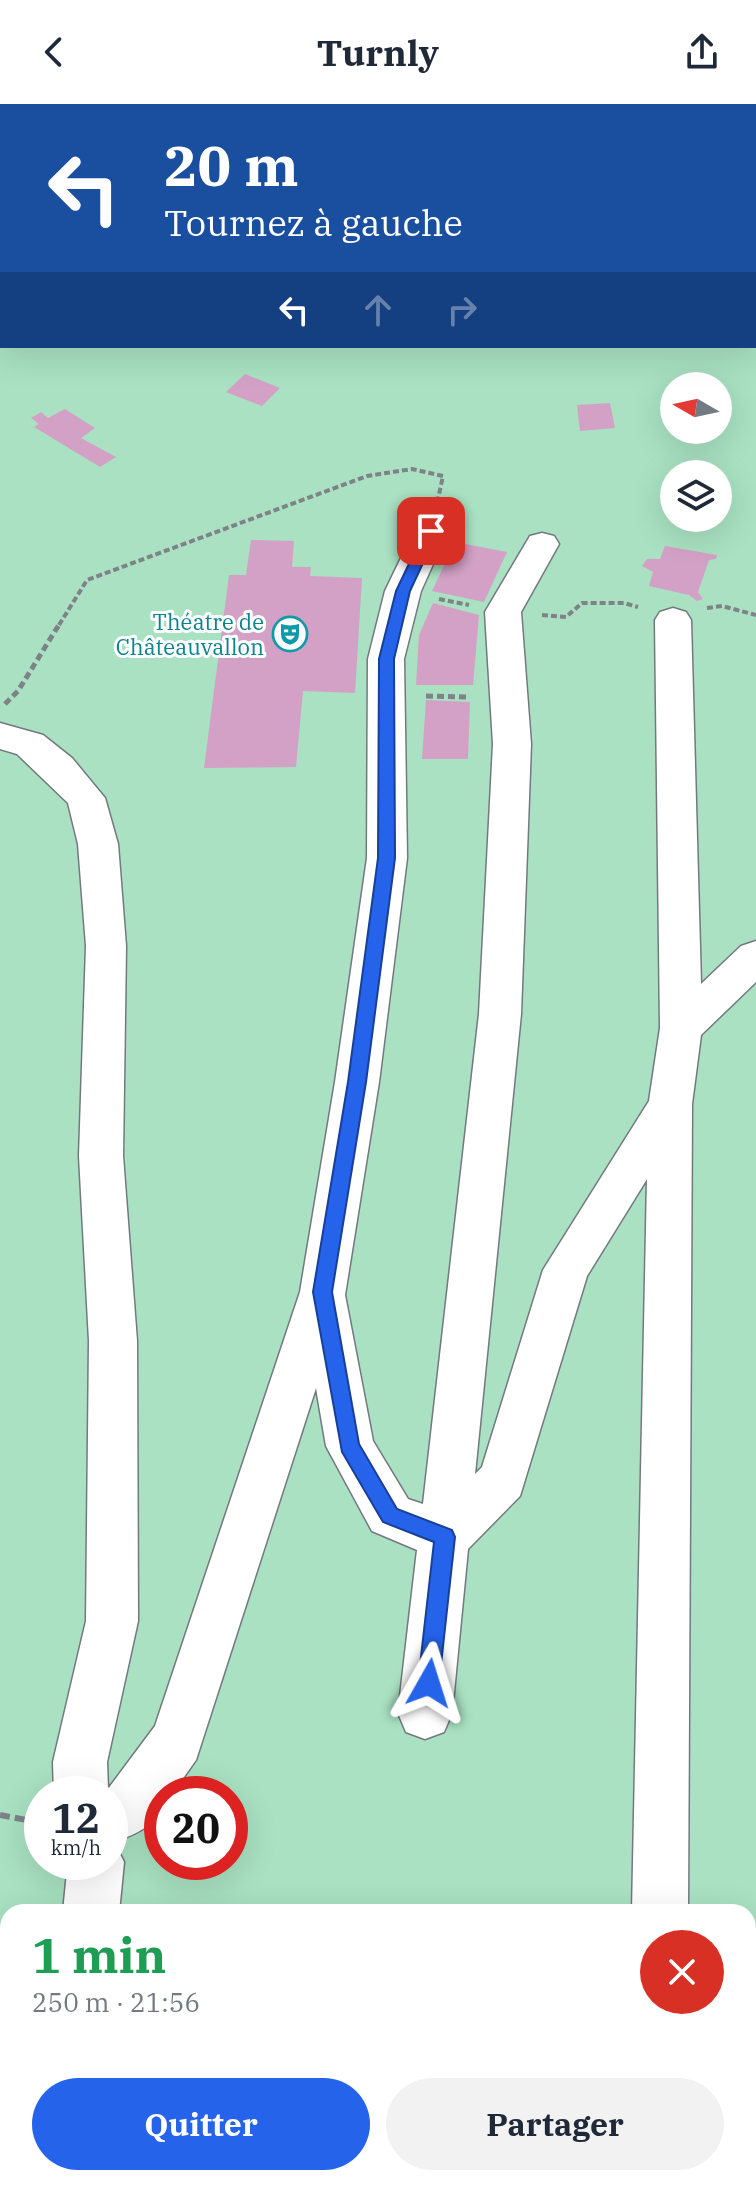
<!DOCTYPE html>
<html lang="fr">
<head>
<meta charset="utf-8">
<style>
  :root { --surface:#fff; --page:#f2f2f3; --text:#1f2937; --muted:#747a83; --accent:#2563eb }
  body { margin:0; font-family:"IBM Plex Serif",serif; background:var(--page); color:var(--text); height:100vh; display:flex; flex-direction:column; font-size:30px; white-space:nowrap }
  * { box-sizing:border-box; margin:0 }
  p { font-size:26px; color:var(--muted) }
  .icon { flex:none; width:44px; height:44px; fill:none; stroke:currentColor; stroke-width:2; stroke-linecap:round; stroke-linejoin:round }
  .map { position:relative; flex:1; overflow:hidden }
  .drawer { position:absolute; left:0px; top:1800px; width:756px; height:282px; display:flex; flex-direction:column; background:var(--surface); border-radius:24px 24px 0 0; box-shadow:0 8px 32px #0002 }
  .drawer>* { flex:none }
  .hud { position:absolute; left:0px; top:0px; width:756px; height:244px; box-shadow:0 8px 32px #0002; background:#1a4fa0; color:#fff; overflow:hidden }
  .needle { width:52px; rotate:279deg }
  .buttons { position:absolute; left:660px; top:268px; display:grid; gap:16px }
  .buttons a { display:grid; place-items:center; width:72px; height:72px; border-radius:50%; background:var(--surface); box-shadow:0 8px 32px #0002; font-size:40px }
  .speed { position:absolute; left:24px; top:1672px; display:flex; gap:16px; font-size:40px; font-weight:700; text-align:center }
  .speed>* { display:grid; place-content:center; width:104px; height:104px; border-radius:50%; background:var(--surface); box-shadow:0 8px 32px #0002; line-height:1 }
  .speed small { font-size:20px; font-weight:400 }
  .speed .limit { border:12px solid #d22; background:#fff; color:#111 }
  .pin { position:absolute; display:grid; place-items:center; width:68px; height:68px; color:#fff; margin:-34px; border-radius:16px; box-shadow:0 4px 12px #0006 }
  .me { position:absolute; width:88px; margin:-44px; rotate:6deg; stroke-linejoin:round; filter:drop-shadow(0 0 6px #0008) }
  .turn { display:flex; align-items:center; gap:28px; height:168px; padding:0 32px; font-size:36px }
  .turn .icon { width:104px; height:104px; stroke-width:2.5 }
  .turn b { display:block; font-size:56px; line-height:68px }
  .lanes { display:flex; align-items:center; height:76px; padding:0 32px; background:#0003; justify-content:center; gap:40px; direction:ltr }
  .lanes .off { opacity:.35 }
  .round { display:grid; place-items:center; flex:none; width:84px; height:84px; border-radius:42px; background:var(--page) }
  .head { display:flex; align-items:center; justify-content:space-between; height:136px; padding:0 32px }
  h1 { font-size:48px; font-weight:700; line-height:60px; color:#1e9e55 }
  .primary-button { display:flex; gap:16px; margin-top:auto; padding:16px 32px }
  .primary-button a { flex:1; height:92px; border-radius:48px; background:var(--accent); color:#fff; font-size:32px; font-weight:700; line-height:92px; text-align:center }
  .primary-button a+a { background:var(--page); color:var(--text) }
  header { display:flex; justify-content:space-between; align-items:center; height:104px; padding:0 32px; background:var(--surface); font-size:36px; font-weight:700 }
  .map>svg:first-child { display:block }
  .green { fill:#a9e1c2; fill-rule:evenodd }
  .building { fill:#d3a1c5 }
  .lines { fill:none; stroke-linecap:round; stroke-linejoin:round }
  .minor-casing { stroke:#73797f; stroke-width:3 }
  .path-far2 { stroke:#7e8388; stroke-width:4; stroke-dasharray:6 3; stroke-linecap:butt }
  .path-far1 { stroke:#7e8388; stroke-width:5; stroke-dasharray:7 4; stroke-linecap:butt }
  .path { stroke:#7e8388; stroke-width:6; stroke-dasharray:10 5; stroke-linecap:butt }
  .minor { fill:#fff; fill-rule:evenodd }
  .route { fill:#2563eb; stroke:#184099; stroke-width:2 }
  .labels { text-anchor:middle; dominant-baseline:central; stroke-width:6; stroke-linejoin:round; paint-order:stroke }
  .culture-label { font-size:22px; fill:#0d838f; stroke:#fff; text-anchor:end }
</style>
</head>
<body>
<header><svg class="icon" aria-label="back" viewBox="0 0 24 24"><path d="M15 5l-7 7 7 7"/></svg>Turnly<svg class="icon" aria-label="share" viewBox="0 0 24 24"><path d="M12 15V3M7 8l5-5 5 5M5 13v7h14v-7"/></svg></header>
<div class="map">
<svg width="756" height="2081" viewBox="0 0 756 2081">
  <rect width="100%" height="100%" fill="#e5ecf3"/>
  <path class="green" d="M0 0H756V2081H0ZM2 2H754V242H2ZM674 282H718V326H674ZM674 370H718V414H674ZM42 1690H110V1758H42ZM162 1690H230V1758H162ZM8 1808H748V2074H8Z"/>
  <path class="building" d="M245 270 280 284 262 302 226 288Z
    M610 299 615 324 580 327 577 301Z
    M65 305 95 324 81 334 116 353 100 363 34 323 39 320 31 314 41 308 48 314Z
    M251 436 294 437 292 463H311L310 472 362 474 355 589 303 587 296 663 204 664 229 471H246Z
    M455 438 507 448 484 498 432 487Z
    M665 442 717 451 716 455 709 456 698 488 703 495 697 497 689 491 649 482 653 468 642 462 647 455H660Z
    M433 499 479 511 473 581H416L419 531Z
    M426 596 470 598 468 655H422Z"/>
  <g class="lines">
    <g class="minor-casing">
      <path id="minor" d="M754 18H756V34H754Z
        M431 416 443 419 448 427 421 487 404 555 407 754 379 978 345 1191 373 1337 408 1395 423 1400 479 910 493 640 485 508 530 432 542 429 554 432 559 440 521 508 531 640 521 910 475 1370 482 1363 543 1166 649 997 660 924 655 516 660 508 673 504 686 508 691 516 701 880 741 842 756 837V878L701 931 692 1000 688 1808H632L647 1075 587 1172 520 1392 468 1445 452 1609 444 1628 425 1635 406 1628 398 1609 417 1446 372 1427 326 1342 316 1284 196 1656 172 1690H162C162 1720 139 1729 114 1738L124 1758 119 1808H63L68 1758H110V1690H54L53 1658 86 1517 89 1237 79 1052 86 842 78 740 68 699 17 650 0 645V619L43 631 72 654 105 694 118 740 126 842 123 1052 137 1237 138 1517 107 1658 108 1685 155 1622 300 1188 335 978 367 754 368 555 385 487 414 427 419 419Z
        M748 1988 756 1992V2075L748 2072Z
        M299 2074H361L364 2081H302Z
        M606 2074H666L665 2081H605Z"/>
    </g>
    <path class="path-far2" d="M439 495 469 501
      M707 504 722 502 756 511
      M542 511 566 513 582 499H624L638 503
      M59 521 87 476 367 372 412 365 443 372 438 395"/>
    <path class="path-far1" d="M426 592 468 593
      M5 600 18 587 60 519"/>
    <path class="path" d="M0 1711 42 1719
      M0 2052 8 2050
      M203 2074 215 2081"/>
    <use href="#minor" class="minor"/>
  </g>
  <path class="route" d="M426 424 438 427 410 487 394 555 395 754 366 978 332 1188 359 1340 397 1405 452 1426 455 1433 439 1579 436 1587 429 1590 421 1587 418 1579 434 1438 383 1418 342 1348 313 1188 348 978 378 754 379 555 396 487Z"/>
  <defs>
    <g id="theatre-ring" transform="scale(1.8)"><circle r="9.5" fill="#fff" stroke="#0f9aa8" stroke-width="1.5"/><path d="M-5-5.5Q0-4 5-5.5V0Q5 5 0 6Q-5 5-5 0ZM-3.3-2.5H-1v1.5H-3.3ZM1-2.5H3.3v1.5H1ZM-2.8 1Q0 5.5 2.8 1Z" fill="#0f9aa8"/></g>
  </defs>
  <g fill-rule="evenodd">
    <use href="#theatre-ring" x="290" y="530"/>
  </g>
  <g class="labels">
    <g class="culture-label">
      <text x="264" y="517">Théatre de<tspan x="264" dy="25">Châteauvallon</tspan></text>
    </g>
  </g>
</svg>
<div class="buttons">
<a><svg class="needle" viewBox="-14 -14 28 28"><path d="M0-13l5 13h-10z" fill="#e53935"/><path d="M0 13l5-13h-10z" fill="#747a83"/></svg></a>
<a><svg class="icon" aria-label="layers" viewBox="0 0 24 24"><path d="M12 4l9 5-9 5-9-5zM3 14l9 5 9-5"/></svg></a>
</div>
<div class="speed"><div>12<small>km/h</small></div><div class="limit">20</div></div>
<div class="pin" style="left:431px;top:427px;background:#d93025"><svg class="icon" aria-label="arrive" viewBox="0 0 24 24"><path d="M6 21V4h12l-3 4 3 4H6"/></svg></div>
<svg class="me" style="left:429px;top:1579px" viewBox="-20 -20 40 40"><path d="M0-17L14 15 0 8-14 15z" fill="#2563eb" stroke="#fff" stroke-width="4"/></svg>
<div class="hud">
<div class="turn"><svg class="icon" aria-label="left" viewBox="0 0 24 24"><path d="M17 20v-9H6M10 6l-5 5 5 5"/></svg><div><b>20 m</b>Tournez à gauche</div></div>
<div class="lanes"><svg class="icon" aria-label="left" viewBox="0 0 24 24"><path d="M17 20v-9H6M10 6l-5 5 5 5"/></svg><svg class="icon off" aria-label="ahead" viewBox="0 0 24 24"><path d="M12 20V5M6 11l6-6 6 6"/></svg><svg class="icon off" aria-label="right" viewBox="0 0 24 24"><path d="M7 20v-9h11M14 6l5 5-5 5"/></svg></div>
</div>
<section class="drawer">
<div class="head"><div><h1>1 min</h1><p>250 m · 21:56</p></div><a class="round" style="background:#d93025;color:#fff"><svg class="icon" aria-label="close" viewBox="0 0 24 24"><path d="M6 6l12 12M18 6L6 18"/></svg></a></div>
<div class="primary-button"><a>Quitter</a><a>Partager</a></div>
</section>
</div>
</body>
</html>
